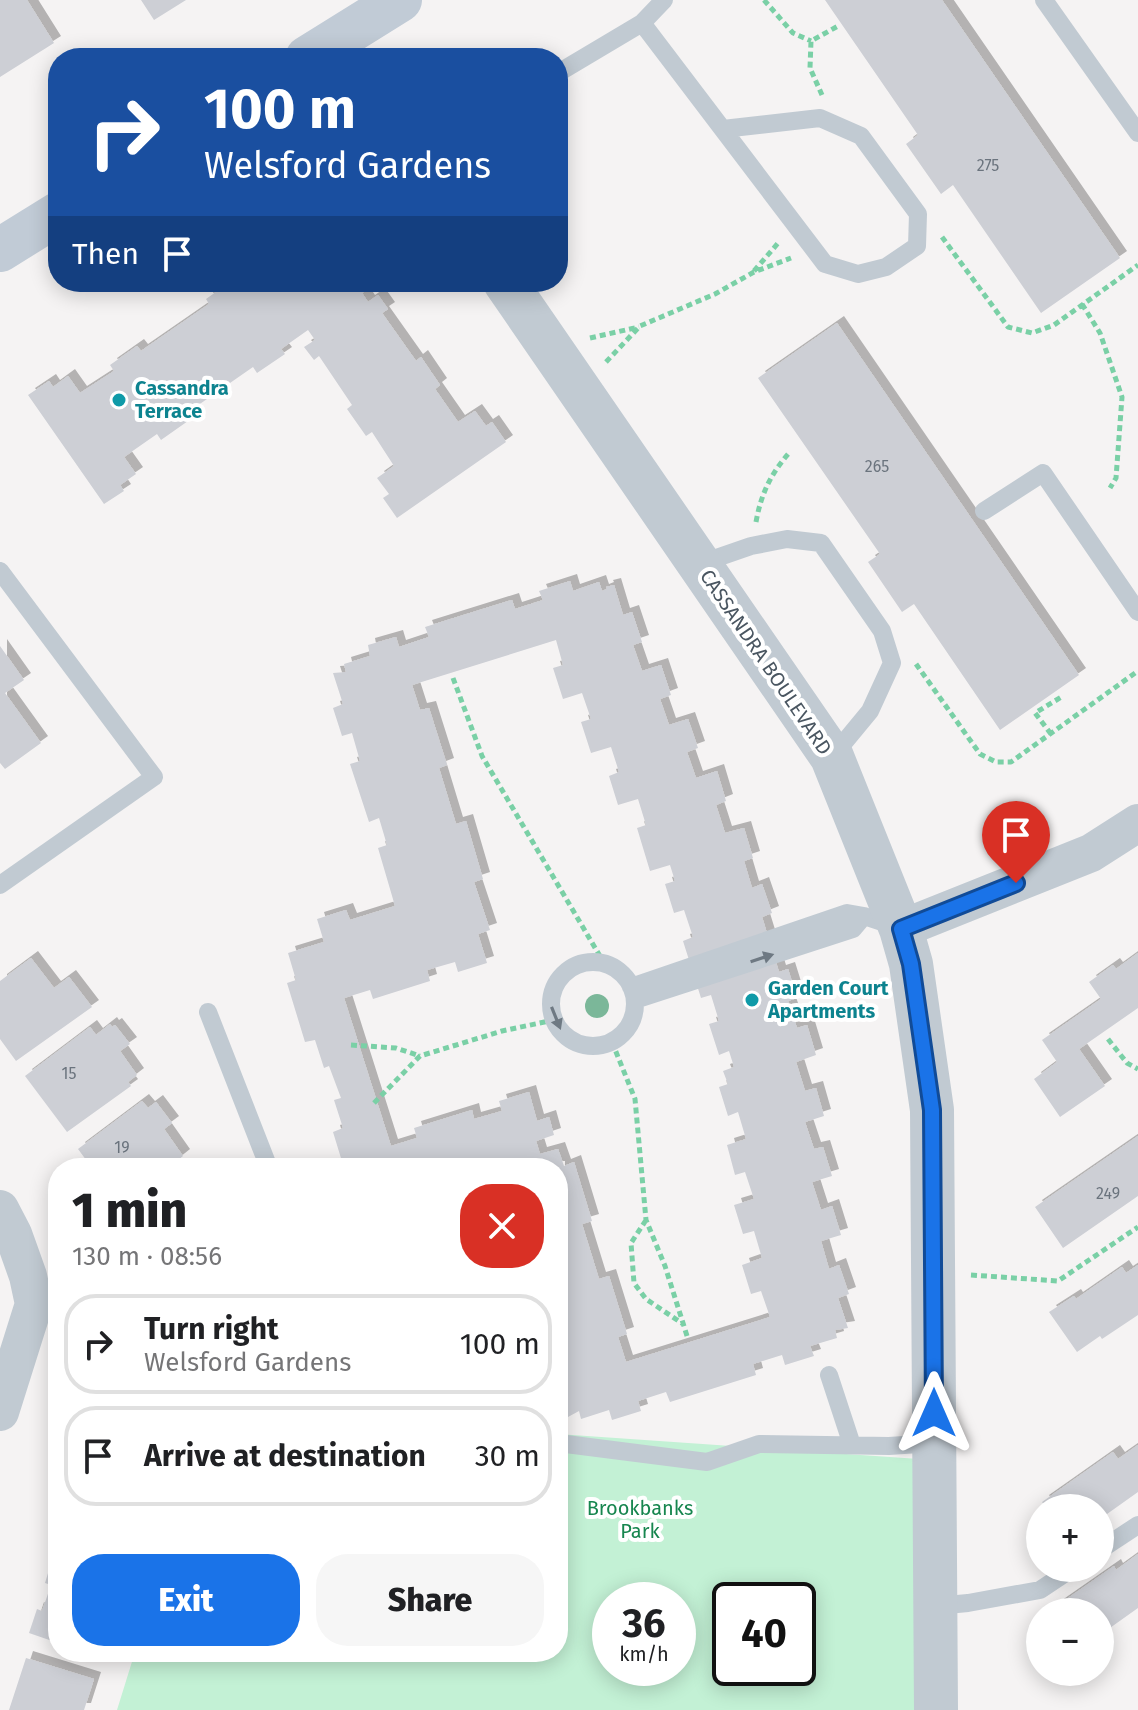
<!DOCTYPE html>
<html lang="en">
<head>
<meta charset="utf-8">
<style>
  :root { --surface:#fff; --page:#f6f6f6; --text:#202124; --muted:#757577; --line:#e0e0e0; --accent:#1a73e8 }
  body { margin:0; font-family:"Fira Sans",sans-serif; background:var(--page); color:var(--text); height:100vh; display:flex; flex-direction:column; font-size:30px; white-space:nowrap }
  * { box-sizing:border-box; margin:0 }
  p { font-size:26px; color:var(--muted) }
  .icon { flex:none; width:44px; height:44px; fill:none; stroke:currentColor; stroke-width:2; stroke-linecap:round; stroke-linejoin:round }
  .map { position:relative; flex:1; overflow:hidden }
  .side { position:absolute; left:48px; top:1158px; width:520px; height:504px; display:flex; flex-direction:column; background:var(--surface); border-radius:32px; box-shadow:0 4px 20px #0003 }
  .side>* { flex:none }
  .hud { position:absolute; left:48px; top:48px; width:520px; height:244px; border-radius:32px; box-shadow:0 4px 20px #0003; background:#1a4fa0; color:#fff; overflow:hidden }
  .fabs { position:absolute; left:1026px; top:1494px; display:grid; gap:16px }
  .fabs a { display:grid; place-items:center; width:88px; height:88px; border-radius:50%; background:var(--surface); box-shadow:0 4px 20px #0003; font-size:40px }
  .speed { position:absolute; left:592px; top:1582px; display:flex; gap:16px; font-size:40px; font-weight:700; text-align:center }
  .speed>* { display:grid; place-content:center; width:104px; height:104px; border-radius:50%; background:var(--surface); box-shadow:0 4px 20px #0003; line-height:1 }
  .speed small { font-size:20px; font-weight:400 }
  .speed .limit { border:4px solid #111; border-radius:12px; background:#fff; color:#111 }
  .pin { position:absolute; display:grid; place-items:center; width:68px; height:68px; color:#fff; margin:-82px -34px; border-radius:50% 50% 50% 0; rotate:-45deg; box-shadow:0 0 8px #0007 }
  .pin .icon { rotate:45deg }
  .me { position:absolute; width:88px; margin:-44px; rotate:0deg; stroke-linejoin:round; filter:drop-shadow(0 0 6px #0008) }
  .turn { display:flex; align-items:center; gap:28px; height:168px; padding:0 24px; font-size:36px }
  .turn .icon { width:104px; height:104px; stroke-width:2.5 }
  .turn b { display:block; font-size:56px; line-height:68px }
  .then { display:flex; align-items:center; height:76px; padding:0 24px; background:#0003; gap:16px; font-size:30px }
  .round { display:grid; place-items:center; flex:none; width:84px; height:84px; border-radius:32px; background:var(--page) }
  .headline { display:flex; align-items:center; justify-content:space-between; height:136px; padding:0 24px }
  h1 { font-size:48px; font-weight:800; line-height:60px }
  .action { display:flex; gap:16px; margin-top:auto; padding:16px 24px }
  .action a { flex:1; height:92px; border-radius:32px; background:var(--accent); color:#fff; font-size:32px; font-weight:800; line-height:92px; text-align:center }
  .action a+a { background:var(--page); color:var(--text) }
  ul { padding:0; list-style:none }
  li { display:flex; align-items:center; gap:24px; height:100px; margin:0 16px 12px; padding:0 8px; border:4px solid var(--line); border-radius:32px }
  li div { flex:1 }
  li b { display:block; font-size:30px }
  li em { font-style:normal }
  .map>svg:first-child { display:block }
  .green { fill:#c3f1d5; fill-rule:evenodd }
  .building { fill:#cdcfd5; fill-rule:evenodd; filter:url(#shadow) }
  .lines { fill:none; stroke-linecap:round; stroke-linejoin:round }
  .path { stroke:#7ad0a6; stroke-width:5; stroke-dasharray:6 4; stroke-linecap:butt }
  .service { stroke:#c1cad2; stroke-width:18 }
  .minor { stroke:#c1cad2; stroke-width:38 }
  .tertiary { stroke:#c1cad2; stroke-width:44 }
  .secondary { stroke:#c1cbd6; stroke-width:44 }
  .tree { fill:#7bb799 }
  .oneway { fill:#6e7983 }
  .route-casing { stroke:#114b97; stroke-width:20 }
  .route { stroke:#1a73e8; stroke-width:14 }
  .culture-dot { fill:#0f9aa8; stroke:#fff; stroke-width:3 }
  .labels { text-anchor:middle; dominant-baseline:central; stroke-width:8; stroke-linejoin:round; paint-order:stroke }
  .number-label { font-size:16px; fill:#6b747e }
  .culture-label { font-size:20px; font-weight:bold; fill:#0d838f; stroke:#fff; text-anchor:start }
  .street-label { font-size:20px; fill:#4a5661; stroke:#fff }
  .park-label { font-size:20px; fill:#17864f; stroke:#fff }
</style>
</head>
<body>
<div class="map">
<svg width="1138" height="1710" viewBox="0 0 1138 1710">
  <defs>
    <filter id="shadow"><feDropShadow dx="7" dy="-7" stdDeviation="0" flood-color="#0004"/></filter>
  </defs>
  <rect width="100%" height="100%" fill="#f5f3f3"/>
  <path class="green" d="M558 1434 919 1459 926 1710H117L135 1652H558ZM610 1600H678V1668H610ZM730 1600H798V1668H730Z"/>
  <path class="building" d="M0 0H27L54 43 0 77Z
    M141 0H186L154 20Z
    M825 0H942L1120 258 1041 313 953 185 941 194 906 144 918 135Z
    M230 282H235L237 285 242 282H378L362 293 368 302 378 295 388 309 382 313 416 361 421 357 440 385 435 389 458 422 475 411 486 426 492 422 506 442 397 518 383 498 389 494 377 478 394 466 372 432 366 436 347 409 352 405 319 356 314 360 304 347 315 340 308 330 281 349 285 354 257 373 253 367 184 415 188 421 161 440 157 434 124 457 136 474 120 485 124 491 104 504 28 395 49 381 53 387 68 376 80 393 114 371 110 365 137 346 141 351 209 304 206 299Z
    M837 323 1079 675 1000 730 914 604 902 612 868 562 880 554 758 378Z
    M570 581 573 591 599 582 602 591 607 589 606 587 614 585 623 615 632 612 642 642 633 645 642 671 661 665 671 695 660 699 669 725 688 719 698 748 687 752 696 778 717 771 726 801 716 805 725 833 744 828 753 858 744 861 752 888 762 884 772 913 762 917 779 972 788 969 797 998 788 1001 797 1028 807 1025 816 1055 796 1062 805 1091 816 1088 824 1116 805 1122 814 1149 823 1147 832 1176 812 1182 821 1210 832 1206 841 1235 821 1241 829 1269 839 1265 849 1294 838 1298 848 1328 835 1330 837 1338 810 1346 814 1356 785 1365 782 1355 753 1364 756 1375 670 1402 666 1392 638 1401 641 1411 612 1420 609 1410 581 1419 579 1411 568 1417 558 1387V1168H344L333 1132 343 1128 334 1100 341 1098 329 1066 324 1068 315 1040 305 1042 287 983 296 980 288 953 324 942 317 919 346 910 350 920 395 906 378 848 387 845 379 818 369 822 350 764 360 761 352 733 342 736 333 708 343 704 333 673 346 672 344 664 370 656 368 645 396 637 399 647 429 637 425 627 512 600 515 609 543 600 539 591ZM556 640 563 665 553 668 563 699 582 693 591 719 581 722 591 753 611 747 619 772 609 776 618 805 638 799 646 825 637 828 650 871 670 865 675 881 665 884 674 913 684 910 693 937 683 941 701 998 711 995 719 1021 709 1024 719 1055 729 1051 734 1067 723 1071 728 1084 719 1087 728 1116 738 1112 746 1139 727 1145 735 1175 745 1172 754 1199 734 1205 743 1234 754 1231 762 1258 742 1265 751 1294 761 1291 770 1317 626 1362 618 1337 627 1334 609 1276 599 1279 582 1224 592 1221 574 1162 564 1166 558 1149 540 1154 536 1141 554 1135 549 1117 537 1121 529 1092 499 1101 502 1111 474 1119 472 1110 414 1128 417 1138 391 1146 344 998 370 990 373 999 430 981 427 970 455 962 458 972 487 963 478 934 490 930 474 882 483 879 466 821 456 824 439 768 447 765 429 708 420 710 412 685Z
    M0 646 24 680 5 693 41 743 5 769 0 763Z
    M1138 953V1008L1079 1049 1105 1086 1060 1117 1034 1079 1057 1062 1042 1040 1101 999 1089 982 1113 965 1116 969Z
    M31 958 54 988 69 977 92 1007 16 1061 0 1039V981Z
    M110 1024 112 1027 115 1025 130 1044 120 1051 137 1075 128 1082 131 1086 67 1132 25 1076 90 1027 96 1035Z
    M142 1101 148 1108 156 1102 172 1123 164 1129 183 1156 168 1168H92L78 1149Z
    M1138 1136V1196L1063 1248 1035 1207Z
    M1138 1265V1315L1102 1339 1100 1336 1077 1352 1049 1312 1074 1296 1076 1299 1122 1267 1126 1273Z
    M1138 1445V1492L1100 1519V1508H1046L1042 1502 1113 1452 1118 1459Z
    M1138 1554V1608L1100 1635V1612H1048L1114 1566 1116 1570Z
    M52 1560 58 1561V1643L29 1633 37 1609 42 1611 51 1585 45 1583Z
    M26 1658 94 1679 84 1710H9Z"/>
  <g class="lines">
    <path class="path" d="M764 0 793 33 811 41
      M822 95 810 68 811 41 838 26
      M942 237 1008 327 1032 333 1054 325 1138 265
      M754 271 779 242
      M1082 304 1100 333 1122 397 1116 478 1110 488
      M590 338 639 327
      M606 362 640 326 715 294 754 272 791 258
      M756 522C761 494 771 473 790 452
      M916 664 980 754 996 762H1011L1138 671
      M453 678 482 756 604 963
      M1051 734 1035 713 1063 696
      M1108 1039 1127 1063 1138 1069
      M612 1042 635 1099 646 1220 665 1266 688 1339
      M351 1045 396 1048 420 1056
      M374 1103 420 1056 502 1031 554 1020
      M646 1220 631 1243 634 1283 646 1299 683 1324
      M971 1275 1058 1281 1138 1227"/>
    <path class="service" d="M1044 0 1138 133
      M642 23 825 264 858 274 886 267 917 246 918 214 861 136 820 118 723 129
      M558 73 642 23 664 0
      M984 511 1043 473 1138 612
      M699 564 751 546 787 539 821 543 882 631 892 663 870 711 832 757
      M0 571 154 777 0 885
      M551 1004a42 42 0 1 1 84 0a42 42 0 1 1-84 0Z
      M631 987 847 913 864 916 894 926
      M635 1000 853 929 864 916
      M208 1012 269 1168
      M829 1375 852 1445
      M558 1443 707 1462 759 1444 889 1446 934 1443
      M1100 1550 1138 1525
      M936 1606 968 1603 1040 1590 1073 1568"/>
    <path class="minor" d="M901 929 1091 853 1138 823
      M0 1209 13 1234 28 1276 34 1304 0 1412"/>
    <path class="tertiary" d="M505 282 832 757 901 929 911 964 932 1110 936 1710"/>
    <path class="secondary" d="M307 58 400 0
      M0 250 58 214"/>
  </g>
  <circle class="tree" cx="597" cy="1006" r="12"/>
  <defs><path id="oneway-solid" d="M-6-.8H1V-3.2L6.5 0L1 3.2V.8H-6Z" transform="scale(2)"/></defs>
  <g class="oneway">
    <use href="#oneway-solid" transform="translate(762 958) rotate(-18)"/>
    <use href="#oneway-solid" transform="translate(556 1018) rotate(68)"/>
  </g>
  <g class="lines">
    <g class="route-casing">
      <path id="route" d="M934 1413 932 1110 911 964 901 929 1016 883"/>
    </g>
    <use href="#route" class="route"/>
  </g>
  <g class="culture-dot">
    <circle cx="119" cy="400" r="8"/>
    <circle cx="752" cy="1000" r="8"/>
  </g>
  <g class="labels">
    <g class="number-label">
      <text x="988" y="165">275</text>
      <text x="877" y="466">265</text>
      <text x="69" y="1073">15</text>
      <text x="122" y="1147">19</text>
      <text x="1108" y="1193">249</text>
    </g>
    <g class="culture-label">
      <text x="135" y="388">Cassandra<tspan x="135" dy="23">Terrace</tspan></text>
      <text x="768" y="988">Garden Court<tspan x="768" dy="23">Apartments</tspan></text>
    </g>
    <g class="street-label">
      <text transform="translate(766 662) rotate(56)">CASSANDRA BOULEVARD</text>
    </g>
    <g class="park-label">
      <text x="640" y="1508">Brookbanks<tspan x="640" dy="23">Park</tspan></text>
    </g>
  </g>
</svg>
<div class="fabs">
<a>+</a>
<a>−</a>
</div>
<div class="speed"><div>36<small>km/h</small></div><div class="limit">40</div></div>
<div class="pin" style="left:1016px;top:883px;background:#d93025"><svg class="icon" aria-label="arrive" viewBox="0 0 24 24"><path d="M6 21V4h12l-3 4 3 4H6"/></svg></div>
<svg class="me" style="left:934px;top:1413px" viewBox="-20 -20 40 40"><path d="M0-17L14 15 0 8-14 15z" fill="#1a73e8" stroke="#fff" stroke-width="4"/></svg>
<div class="hud">
<div class="turn"><svg class="icon" aria-label="right" viewBox="0 0 24 24"><path d="M7 20v-9h11M14 6l5 5-5 5"/></svg><div><b>100 m</b>Welsford Gardens</div></div>
<div class="then">Then<svg class="icon" aria-label="arrive" viewBox="0 0 24 24"><path d="M6 21V4h12l-3 4 3 4H6"/></svg></div>
</div>
<section class="side">
<div class="headline"><div><h1>1 min</h1><p>130 m · 08:56</p></div><a class="round" style="background:#d93025;color:#fff"><svg class="icon" aria-label="close" viewBox="0 0 24 24"><path d="M6 6l12 12M18 6L6 18"/></svg></a></div>
<ul>
<li><svg class="icon" aria-label="right" viewBox="0 0 24 24"><path d="M7 20v-9h11M14 6l5 5-5 5"/></svg><div><b>Turn right</b><p>Welsford Gardens</p></div><em>100 m</em></li>
<li><svg class="icon" aria-label="arrive" viewBox="0 0 24 24"><path d="M6 21V4h12l-3 4 3 4H6"/></svg><div><b>Arrive at destination</b></div><em>30 m</em></li>
</ul>
<div class="action"><a>Exit</a><a>Share</a></div>
</section>
</div>
</body>
</html>
